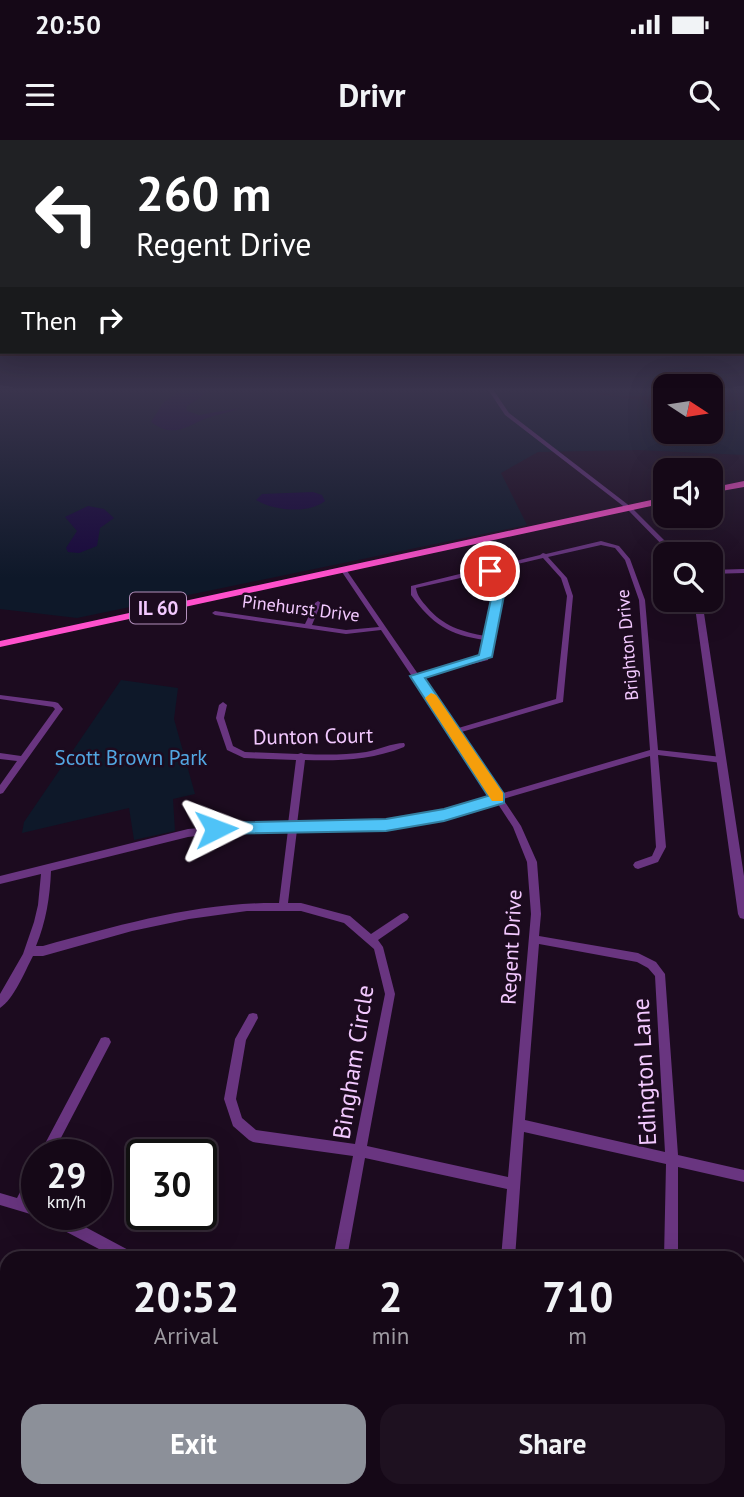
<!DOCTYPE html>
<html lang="en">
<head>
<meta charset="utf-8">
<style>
  :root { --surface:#150817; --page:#1e1120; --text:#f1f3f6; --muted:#9d9aa1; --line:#342936; --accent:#8c9099 }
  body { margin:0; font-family:"PT Sans",sans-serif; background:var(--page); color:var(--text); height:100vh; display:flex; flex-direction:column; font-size:26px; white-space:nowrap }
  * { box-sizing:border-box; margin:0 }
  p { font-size:23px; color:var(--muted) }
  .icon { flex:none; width:38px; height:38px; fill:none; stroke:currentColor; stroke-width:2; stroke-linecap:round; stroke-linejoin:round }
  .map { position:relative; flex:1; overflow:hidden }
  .sheet { position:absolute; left:0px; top:1111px; width:746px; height:247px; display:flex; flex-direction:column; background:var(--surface); border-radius:21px 21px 0 0; box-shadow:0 7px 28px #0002,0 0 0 2px var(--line) }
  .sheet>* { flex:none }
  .hud { position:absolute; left:0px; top:0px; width:746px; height:214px; box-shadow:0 7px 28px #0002,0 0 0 2px var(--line); background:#202124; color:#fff; overflow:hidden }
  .needle { width:46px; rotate:102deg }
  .buttons { position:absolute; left:653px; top:234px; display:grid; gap:14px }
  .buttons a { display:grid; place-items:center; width:70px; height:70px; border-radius:14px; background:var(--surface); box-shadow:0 7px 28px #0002,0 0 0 2px var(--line); font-size:35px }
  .speed { position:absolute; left:21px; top:999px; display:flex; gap:14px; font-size:35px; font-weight:700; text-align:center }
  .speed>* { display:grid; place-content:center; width:91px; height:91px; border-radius:50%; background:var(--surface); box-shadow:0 7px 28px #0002,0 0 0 2px var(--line); line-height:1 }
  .speed small { font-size:18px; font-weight:400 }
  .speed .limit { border:4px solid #111; border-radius:10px; background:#fff; color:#111 }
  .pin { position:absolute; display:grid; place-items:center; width:60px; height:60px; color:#fff; margin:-30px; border:4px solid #fff; border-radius:50%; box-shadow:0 2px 7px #0007 }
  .me { position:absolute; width:77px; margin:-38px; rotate:87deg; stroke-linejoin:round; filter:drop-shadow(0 0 5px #0008) }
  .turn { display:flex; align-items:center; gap:24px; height:147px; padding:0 21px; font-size:32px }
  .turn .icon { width:91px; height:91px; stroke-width:2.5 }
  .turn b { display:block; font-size:49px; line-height:60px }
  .then { display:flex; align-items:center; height:66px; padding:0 21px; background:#0003; gap:14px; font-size:26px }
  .eta { display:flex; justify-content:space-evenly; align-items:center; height:119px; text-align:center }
  .eta b { font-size:42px; font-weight:700; line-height:49px }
  .cta { display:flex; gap:14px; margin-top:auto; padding:14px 21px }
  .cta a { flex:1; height:80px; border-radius:21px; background:var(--accent); color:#fff; font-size:28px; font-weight:700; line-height:80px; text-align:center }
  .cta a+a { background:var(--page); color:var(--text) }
  .status { display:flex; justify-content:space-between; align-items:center; height:49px; padding:0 35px; background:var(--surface); direction:ltr }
  .status svg { height:19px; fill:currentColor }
  header { display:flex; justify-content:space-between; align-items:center; height:91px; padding:0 21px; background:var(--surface); font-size:32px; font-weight:700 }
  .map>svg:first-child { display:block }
  .green { fill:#0e1829 }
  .water { fill:#17073c }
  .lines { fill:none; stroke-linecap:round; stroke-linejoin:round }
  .minor { fill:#693580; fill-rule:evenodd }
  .tertiary { fill:#693580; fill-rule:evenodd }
  .primary { fill:#ff50cc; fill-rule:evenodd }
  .wall { fill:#48234d }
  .route { fill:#4fc3f7; stroke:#337fa1; stroke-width:2 }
  .slow { fill:#f59e0b }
  .labels { text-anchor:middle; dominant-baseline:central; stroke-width:5; stroke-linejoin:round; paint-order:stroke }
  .far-street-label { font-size:18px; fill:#f3c9ff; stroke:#1c0b1f }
  .shield { fill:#1c0b1f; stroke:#b290bc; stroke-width:2 }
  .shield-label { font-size:19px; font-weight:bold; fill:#f3c9ff }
  .street-label { font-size:21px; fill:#f3c9ff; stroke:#1c0b1f }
  .park-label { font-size:21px; fill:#52a7e2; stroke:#1c0b1f }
  .near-street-label { font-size:24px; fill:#f3c9ff; stroke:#1c0b1f }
</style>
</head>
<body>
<div class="status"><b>20:50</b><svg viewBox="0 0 49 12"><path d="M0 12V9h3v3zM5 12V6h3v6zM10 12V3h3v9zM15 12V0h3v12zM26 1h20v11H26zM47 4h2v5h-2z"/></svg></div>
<header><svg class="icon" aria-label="menu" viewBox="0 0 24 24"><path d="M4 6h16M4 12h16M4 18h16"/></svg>Drivr<svg class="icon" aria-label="search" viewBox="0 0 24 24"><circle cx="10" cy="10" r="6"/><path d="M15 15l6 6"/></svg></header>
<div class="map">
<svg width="744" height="1357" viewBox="0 0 744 1357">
  <rect width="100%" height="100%" fill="#1c0b1f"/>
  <path class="green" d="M0 248H593L601 255 643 260 656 278H665V292H710L711 275 744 269V315L638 310 538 312 501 333 527 385 77 478 0 469Z
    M665 248V255C641 253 617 261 594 248Z
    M121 540 178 548 174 579 195 654 173 659 175 691 134 700 129 668 22 693 24 682Z"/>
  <path class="water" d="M184 248H213L186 267 187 271 199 275 240 268C228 273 214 275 202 280 183 289 171 297 151 282L163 263Z
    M313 352 322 355 325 361C309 374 274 371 256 360L262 354Z
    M88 366 104 369 114 378 100 388 97 406 79 413 68 412 66 408 77 391 65 377Z"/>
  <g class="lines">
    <path class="minor" d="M601 401 619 406 630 419 645 460 658 610 722 617 726 620 722 623 658 615 666 707 658 722 638 729 635 728 633 725 635 722 652 716 656 707 650 616 503 659 521 686 537 722 541 774 539 796 638 813 656 822 665 834 678 1015 744 1030V1042L678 1027V1118H664L666 1024 524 992 515 1118H501L507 1049 365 1018 347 1118H333L353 1016 253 1002 249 1000 233 986 224 959 235 899 249 874 253 873 257 874 258 878 246 900 236 959 242 978 256 990 355 1004 385 854 374 809 344 783 301 771H247L189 779 132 791 43 816H33C25 831 14 859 0 868V854L23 814 34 782 38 765 41 734 0 744V736L188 689 245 684H288L296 620 244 618 227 610 216 578 219 565 223 562 227 565 224 578 233 606 245 612 298 614 301 613 304 614C325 615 345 615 366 612 378 610 392 603 404 603L405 605 404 607C372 620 339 621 305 620L297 684H370L420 677 492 656 381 490 346 494 215 475 212 473 215 471 305 484 315 463 318 461 321 463 312 485 346 490 379 487 340 429 345 428 418 534 482 517 485 500C449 495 432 484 411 455V446L484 428 487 426 490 427 540 415 543 413 546 414ZM601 405 615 408 625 420 639 460 650 610 500 654 458 593 563 562 573 456 567 438 548 417ZM543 418 561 438 567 456 556 559 455 589 420 537 488 520 503 445 492 430ZM487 432 497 445 486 496C462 492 443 486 427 467 422 461 417 456 416 448ZM496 661 513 687 527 722 531 774 508 1037 367 1006 395 854 383 807 378 800 407 780 409 777 407 774 404 773 401 774 371 794 350 776 301 763H288L297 690H370L420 683ZM245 690H288L279 763C198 762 120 785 43 806H36C46 782 50 757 51 731L188 697ZM539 804 637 822 648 828 655 836 665 1012 525 980Z
      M744 429V433L710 434V430Z
      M0 555 55 562 58 563 63 569 3 653 0 654V645L17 621 0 619V613L21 616 55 569 53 567 0 559Z
      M105 897 109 898 111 902 109 906 52 1015H39L101 898Z
      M37 1025V1044L28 1061 37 1064V1074H61L134 1113 136 1118H116L42 1079 41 1075 37 1076 0 1065V1053L17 1058 33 1027Z
      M0 1289 7 1293V1309L0 1305Z
      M98 1351H127L130 1357H101Z
      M407 1351H426L423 1357H404Z
      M685 1351H701V1357H685Z"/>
    <path class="tertiary" d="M487 248H492L509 273 631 367 679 415H672L627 369 505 275Z
      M694 460H702L744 736V779L740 778 738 774Z"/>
    <path class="primary" d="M744 341V347L710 353V348Z
      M665 357V363L0 507V501Z"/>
  </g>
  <path class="wall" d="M688 376H703L702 381 698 380 694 386 685 384Z"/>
  <linearGradient id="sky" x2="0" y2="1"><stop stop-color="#0f0611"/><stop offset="0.57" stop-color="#3a344d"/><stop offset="1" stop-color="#3a344d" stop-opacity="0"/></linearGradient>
  <rect width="744" height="438" fill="url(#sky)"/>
  <path class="route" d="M490 427 506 445 492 517 425 538 504 654V663L444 681 386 691 211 694 208 689 216 683 386 679 444 669 488 656 410 536 479 515 494 445 484 431Z"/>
  <path class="slow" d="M431 553 436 555 503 653V661H492L425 558Z"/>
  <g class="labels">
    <g class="far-street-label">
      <text transform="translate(301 468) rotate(7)">Pinehurst Drive</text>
      <text transform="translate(627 505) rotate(-95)">Brighton Drive</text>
    </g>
    <rect class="shield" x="130" y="452.5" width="56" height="31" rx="5"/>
    <g class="shield-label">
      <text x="158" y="468">IL 60</text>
    </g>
    <g class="street-label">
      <text transform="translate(313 596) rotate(-1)">Dunton Court</text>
      <text transform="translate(511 807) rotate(-87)">Regent Drive</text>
    </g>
    <g class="park-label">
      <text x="131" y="617">Scott Brown Park</text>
    </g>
    <g class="near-street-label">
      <text transform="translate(353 922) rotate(-81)">Bingham Circle</text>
      <text transform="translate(644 932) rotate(-93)">Edington Lane</text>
    </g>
  </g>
</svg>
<div class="buttons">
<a><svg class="needle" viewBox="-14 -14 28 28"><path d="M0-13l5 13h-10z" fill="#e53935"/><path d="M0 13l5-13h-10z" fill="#9d9aa1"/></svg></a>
<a><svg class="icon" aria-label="sound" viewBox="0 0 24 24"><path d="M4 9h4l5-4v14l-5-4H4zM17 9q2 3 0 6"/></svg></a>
<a><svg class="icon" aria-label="search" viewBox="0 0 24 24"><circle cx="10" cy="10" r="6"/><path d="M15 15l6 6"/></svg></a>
</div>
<div class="speed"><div>29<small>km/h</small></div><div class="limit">30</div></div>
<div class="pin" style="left:490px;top:431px;background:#d93025"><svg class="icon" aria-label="arrive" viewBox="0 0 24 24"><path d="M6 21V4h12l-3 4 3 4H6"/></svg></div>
<svg class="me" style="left:216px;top:689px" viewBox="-20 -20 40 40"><path d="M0-17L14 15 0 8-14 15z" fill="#4fc3f7" stroke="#fff" stroke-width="4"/></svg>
<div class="hud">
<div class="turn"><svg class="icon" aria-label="left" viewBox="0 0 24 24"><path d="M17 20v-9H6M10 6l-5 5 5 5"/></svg><div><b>260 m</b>Regent Drive</div></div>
<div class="then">Then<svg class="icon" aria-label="right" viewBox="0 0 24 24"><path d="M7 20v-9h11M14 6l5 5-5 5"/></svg></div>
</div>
<section class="sheet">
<div class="eta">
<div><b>20:52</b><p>Arrival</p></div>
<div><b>2</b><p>min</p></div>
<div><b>710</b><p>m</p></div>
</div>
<div class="cta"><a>Exit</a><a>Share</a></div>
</section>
</div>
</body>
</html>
